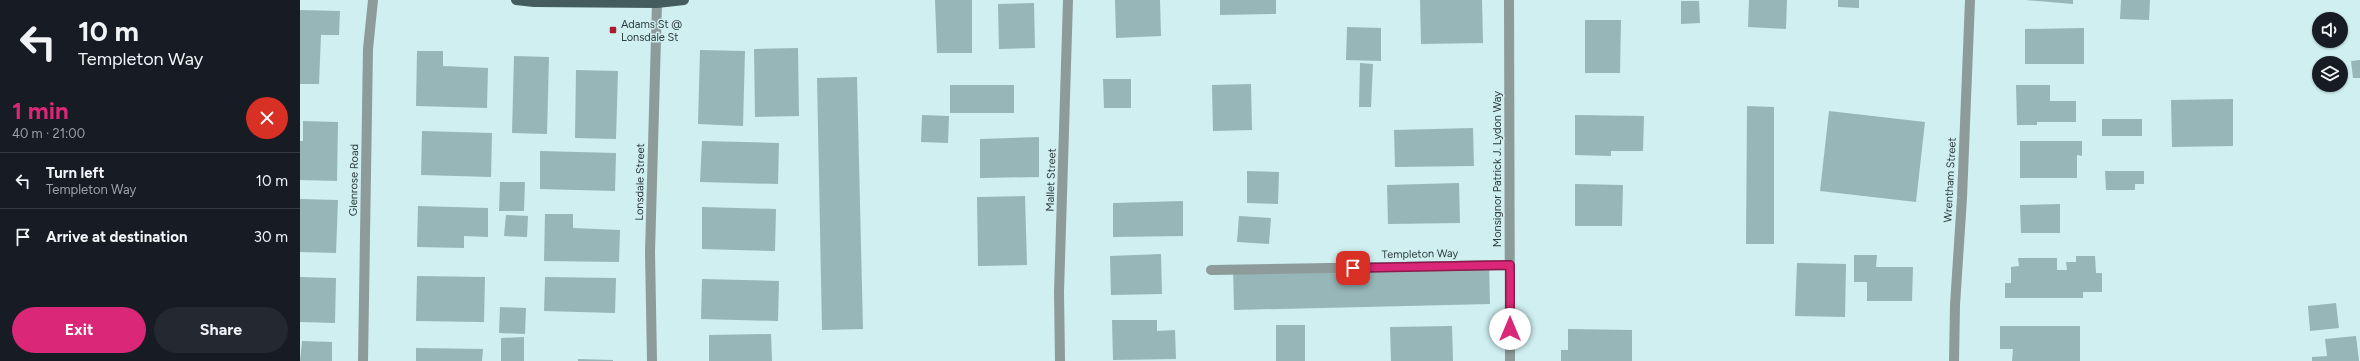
<!DOCTYPE html>
<html lang="en">
<head>
<meta charset="utf-8">
<style>
  :root { --surface:#171b24; --page:#242831; --text:#f1f3f6; --muted:#9ea1a6; --line:#363941; --accent:#db2777 }
  body { margin:0; font-family:Figtree,sans-serif; background:var(--page); color:var(--text); height:100vh; display:flex; flex-direction:column; font-size:15px; white-space:nowrap }
  * { box-sizing:border-box; margin:0 }
  p { font-size:13px; color:var(--muted) }
  .icon { flex:none; width:22px; height:22px; fill:none; stroke:currentColor; stroke-width:2; stroke-linecap:round; stroke-linejoin:round }
  .map { position:relative; flex:1; overflow:hidden }
  .side { display:flex; flex-direction:column; background:var(--surface); width:300px }
  .side>* { flex:none }
  .banner { background:#171b24; color:var(--text); overflow:hidden }
  .controls { position:absolute; left:2012px; top:12px; display:grid; gap:8px }
  .controls a { display:grid; place-items:center; width:36px; height:36px; border-radius:50%; background:var(--surface); box-shadow:0 1px 3px #0004; font-size:20px }
  .pin { position:absolute; display:grid; place-items:center; width:34px; height:34px; color:#fff; margin:-17px; border-radius:8px; box-shadow:0 2px 6px #0006 }
  .me { position:absolute; width:44px; margin:-22px; rotate:0deg; stroke-linejoin:round; filter:drop-shadow(0 0 3px #0008) }
  .turn { display:flex; align-items:center; gap:14px; height:84px; padding:0 12px; font-size:18px }
  .turn .icon { width:52px; height:52px; stroke-width:2.5 }
  .turn b { display:block; font-size:28px; line-height:34px }
  .round { display:grid; place-items:center; flex:none; width:42px; height:42px; border-radius:21px; background:var(--page) }
  .head { display:flex; align-items:center; justify-content:space-between; height:68px; padding:0 12px }
  h1 { font-size:24px; font-weight:700; line-height:30px; color:var(--accent) }
  .cta { display:flex; gap:8px; margin-top:auto; padding:8px 12px }
  .cta a { flex:1; height:46px; border-radius:24px; background:var(--accent); color:#fff; font-size:16px; font-weight:700; line-height:46px; text-align:center }
  .cta a+a { background:var(--page); color:var(--text) }
  ul { padding:0; list-style:none }
  li { display:flex; align-items:center; gap:12px; height:56px; padding:0 12px; border-top:1px solid var(--line) }
  li div { flex:1 }
  li b { display:block; font-size:15px }
  li em { font-style:normal }
  main { display:flex; flex:1; min-height:0 }
  .map>svg:first-child { display:block }
  .building { fill:#97b6b8 }
  .lines { fill:none; stroke-linecap:round; stroke-linejoin:round }
  .minor { stroke:#8d9b9b; stroke-width:10 }
  .major { stroke:#445c5d; stroke-width:10 }
  .route-casing { stroke:#8e194d; stroke-width:10 }
  .route { stroke:#db2777; stroke-width:7 }
  .poi-dot { fill:#ae1a2f; stroke:#cfeff1; stroke-width:1.5 }
  .labels { text-anchor:middle; dominant-baseline:central; stroke-width:3; stroke-linejoin:round; paint-order:stroke }
  .poi-label { font-size:11px; fill:#2e3b3c; stroke:#cfeff1; text-anchor:start }
  .street-label { font-size:11px; fill:#2e3b3c; stroke:#cfeff1 }
</style>
</head>
<body>
<main>
<section class="side">
<div class="banner">
<div class="turn"><svg class="icon" aria-label="left" viewBox="0 0 24 24"><path d="M17 20v-9H6M10 6l-5 5 5 5"/></svg><div><b>10 m</b>Templeton Way</div></div>
</div>
<div class="head"><div><h1>1 min</h1><p>40 m · 21:00</p></div><a class="round" style="background:#d93025;color:#fff"><svg class="icon" aria-label="close" viewBox="0 0 24 24"><path d="M6 6l12 12M18 6L6 18"/></svg></a></div>
<ul>
<li><svg class="icon" aria-label="left" viewBox="0 0 24 24"><path d="M17 20v-9H6M10 6l-5 5 5 5"/></svg><div><b>Turn left</b><p>Templeton Way</p></div><em>10 m</em></li>
<li><svg class="icon" aria-label="arrive" viewBox="0 0 24 24"><path d="M6 21V4h12l-3 4 3 4H6"/></svg><div><b>Arrive at destination</b></div><em>30 m</em></li>
</ul>
<div class="cta"><a>Exit</a><a>Share</a></div>
</section>
<div class="map">
<svg width="2060" height="361" viewBox="0 0 2060 361">
  <rect width="100%" height="100%" fill="#cfeff1"/>
  <path class="building" d="M635 0H672V53H637Z
    M815 0H860L861 36 816 38Z
    M920 0H976V14L920 15Z
    M1120 0H1182L1183 43 1121 44Z
    M1449 0H1487L1486 29 1448 27Z
    M1538 0H1559V8L1538 7Z
    M1726 0H1773V4Z
    M1821 0H1850L1849 20 1820 19Z
    M1381 1H1399L1400 23 1381 24Z
    M734 3 735 48 699 49 698 4Z
    M0 10 40 11 39 35H21L19 84H0Z
    M1285 20H1321L1320 73H1285Z
    M1047 27 1081 28V61L1046 60Z
    M1784 28V64H1725V29Z
    M498 48 499 116 455 117 454 49Z
    M400 50 445 51 443 126 398 124Z
    M117 51H143V66L188 68 187 108 116 106Z
    M214 56 249 57 247 134 212 133Z
    M2060 60V78H2053L2051 61Z
    M1060 63 1073 64 1071 107H1059Z
    M276 70 318 71 316 139 275 138Z
    M557 77 563 329 522 330 517 78Z
    M803 79H831V108H804Z
    M951 84 952 130 913 131 912 85Z
    M650 85H714V113H650Z
    M1716 85H1750V101H1776V122H1737V125H1717Z
    M1933 99V146L1872 147 1871 100Z
    M1447 106 1474 107V244H1446Z
    M1529 111 1625 122 1616 202 1520 191Z
    M622 115 649 116 648 143 621 142Z
    M1275 115 1344 116 1343 151H1311V156L1275 155Z
    M1802 119H1842V136H1802Z
    M3 121 38 122 37 181 0 180V141H3Z
    M1173 128 1174 166 1095 167 1094 130Z
    M122 131 192 133 191 177 121 175Z
    M739 137V177L680 178V139Z
    M402 141 479 143 478 184 400 182Z
    M1720 141H1782V156L1777 155V178H1720Z
    M240 151 316 153 315 191 240 189Z
    M947 171 979 172 978 204 947 203Z
    M1805 171H1844V184H1835V190H1806Z
    M200 182H225L224 211H199Z
    M1159 183 1160 223 1088 224 1087 185Z
    M1275 184 1323 185 1322 226H1275Z
    M725 196 727 265 678 266 677 197Z
    M0 199 38 200 36 253 0 252Z
    M883 201V236L813 237V203Z
    M1760 204V233H1721L1720 205Z
    M118 206 188 208V237L164 236V248L117 247Z
    M402 207 476 209 475 251 402 249Z
    M245 214H273V228L320 230 319 262 244 261Z
    M206 215 228 216 227 237 204 236Z
    M939 216 971 218 969 244 937 242Z
    M861 254 862 294 811 295 810 256Z
    M1554 255H1577L1576 267H1613L1612 301H1567V282H1554Z
    M1776 256H1795L1796 273H1802V292H1783V298H1705V283H1711V267L1719 266 1718 258H1757V270H1767L1766 262H1776Z
    M1189 260 1190 304 934 310 933 266Z
    M1497 263 1546 264 1545 317 1495 316Z
    M117 276 185 277 184 322 116 321Z
    M0 277 36 278 35 323 0 322Z
    M245 277 316 278 315 313 244 311Z
    M402 279 479 281 478 321 401 319Z
    M2036 303 2039 328 2010 331 2008 306Z
    M200 307 226 308 225 334 199 333Z
    M812 320H857V331L875 330 876 359 813 360Z
    M976 325H1005V361H976Z
    M1152 326 1153 361H1091L1090 327Z
    M1700 326H1780V361H1712L1713 349H1700Z
    M1268 329 1332 330V361H1261V350H1268Z
    M471 334 472 361H409V335Z
    M2056 336 2059 361H2012V357L2027 356 2025 339Z
    M224 337V361H201V338Z
    M2 341 32 342V361H0Z
    M116 348 183 349 182 361H116Z
    M278 359 313 360V361H278Z"/>
  <g class="lines">
    <path class="minor" d="M1209 0 1210 361
      M911 270 1210 265
      M63 361 68 49 73 0
      M352 361 350 252 357 3
      M760 361 759 292 768 0
      M1654 361 1655 305 1662 198 1670 0"/>
    <path class="major" d="M216 0 234 2 357 3 384 0"/>
  </g>
  <g class="lines">
    <g class="route-casing">
      <path id="route" d="M1053 268 1210 265V329"/>
    </g>
    <use href="#route" class="route"/>
  </g>
  <rect class="poi-dot" x="309" y="26" width="8" height="8" rx="2"/>
  <g class="labels">
    <g class="poi-label">
      <text x="321" y="24">Adams St @<tspan x="321" dy="13">Lonsdale St</tspan></text>
    </g>
    <g class="street-label">
      <text transform="translate(1197 169) rotate(-90)">Monsignor Patrick J. Lydon Way</text>
      <text transform="translate(54 180) rotate(-89)">Glenrose Road</text>
      <text transform="translate(751 180) rotate(-88)">Mallet Street</text>
      <text transform="translate(1650 180) rotate(-87)">Wrentham Street</text>
      <text transform="translate(340 182) rotate(-89)">Lonsdale Street</text>
      <text transform="translate(1120 254) rotate(-1)">Templeton Way</text>
    </g>
  </g>
</svg>
<div class="controls">
<a><svg class="icon" aria-label="sound" viewBox="0 0 24 24"><path d="M4 9h4l5-4v14l-5-4H4zM17 9q2 3 0 6"/></svg></a>
<a><svg class="icon" aria-label="layers" viewBox="0 0 24 24"><path d="M12 4l9 5-9 5-9-5zM3 14l9 5 9-5"/></svg></a>
</div>
<div class="pin" style="left:1053px;top:268px;background:#d93025"><svg class="icon" aria-label="arrive" viewBox="0 0 24 24"><path d="M6 21V4h12l-3 4 3 4H6"/></svg></div>
<svg class="me" style="left:1210px;top:329px" viewBox="-20 -20 40 40"><circle r="19" fill="#fff"/><path d="M0-13L10 11 0 6-10 11z" fill="#db2777"/></svg>
</div>
</main>
</body>
</html>
